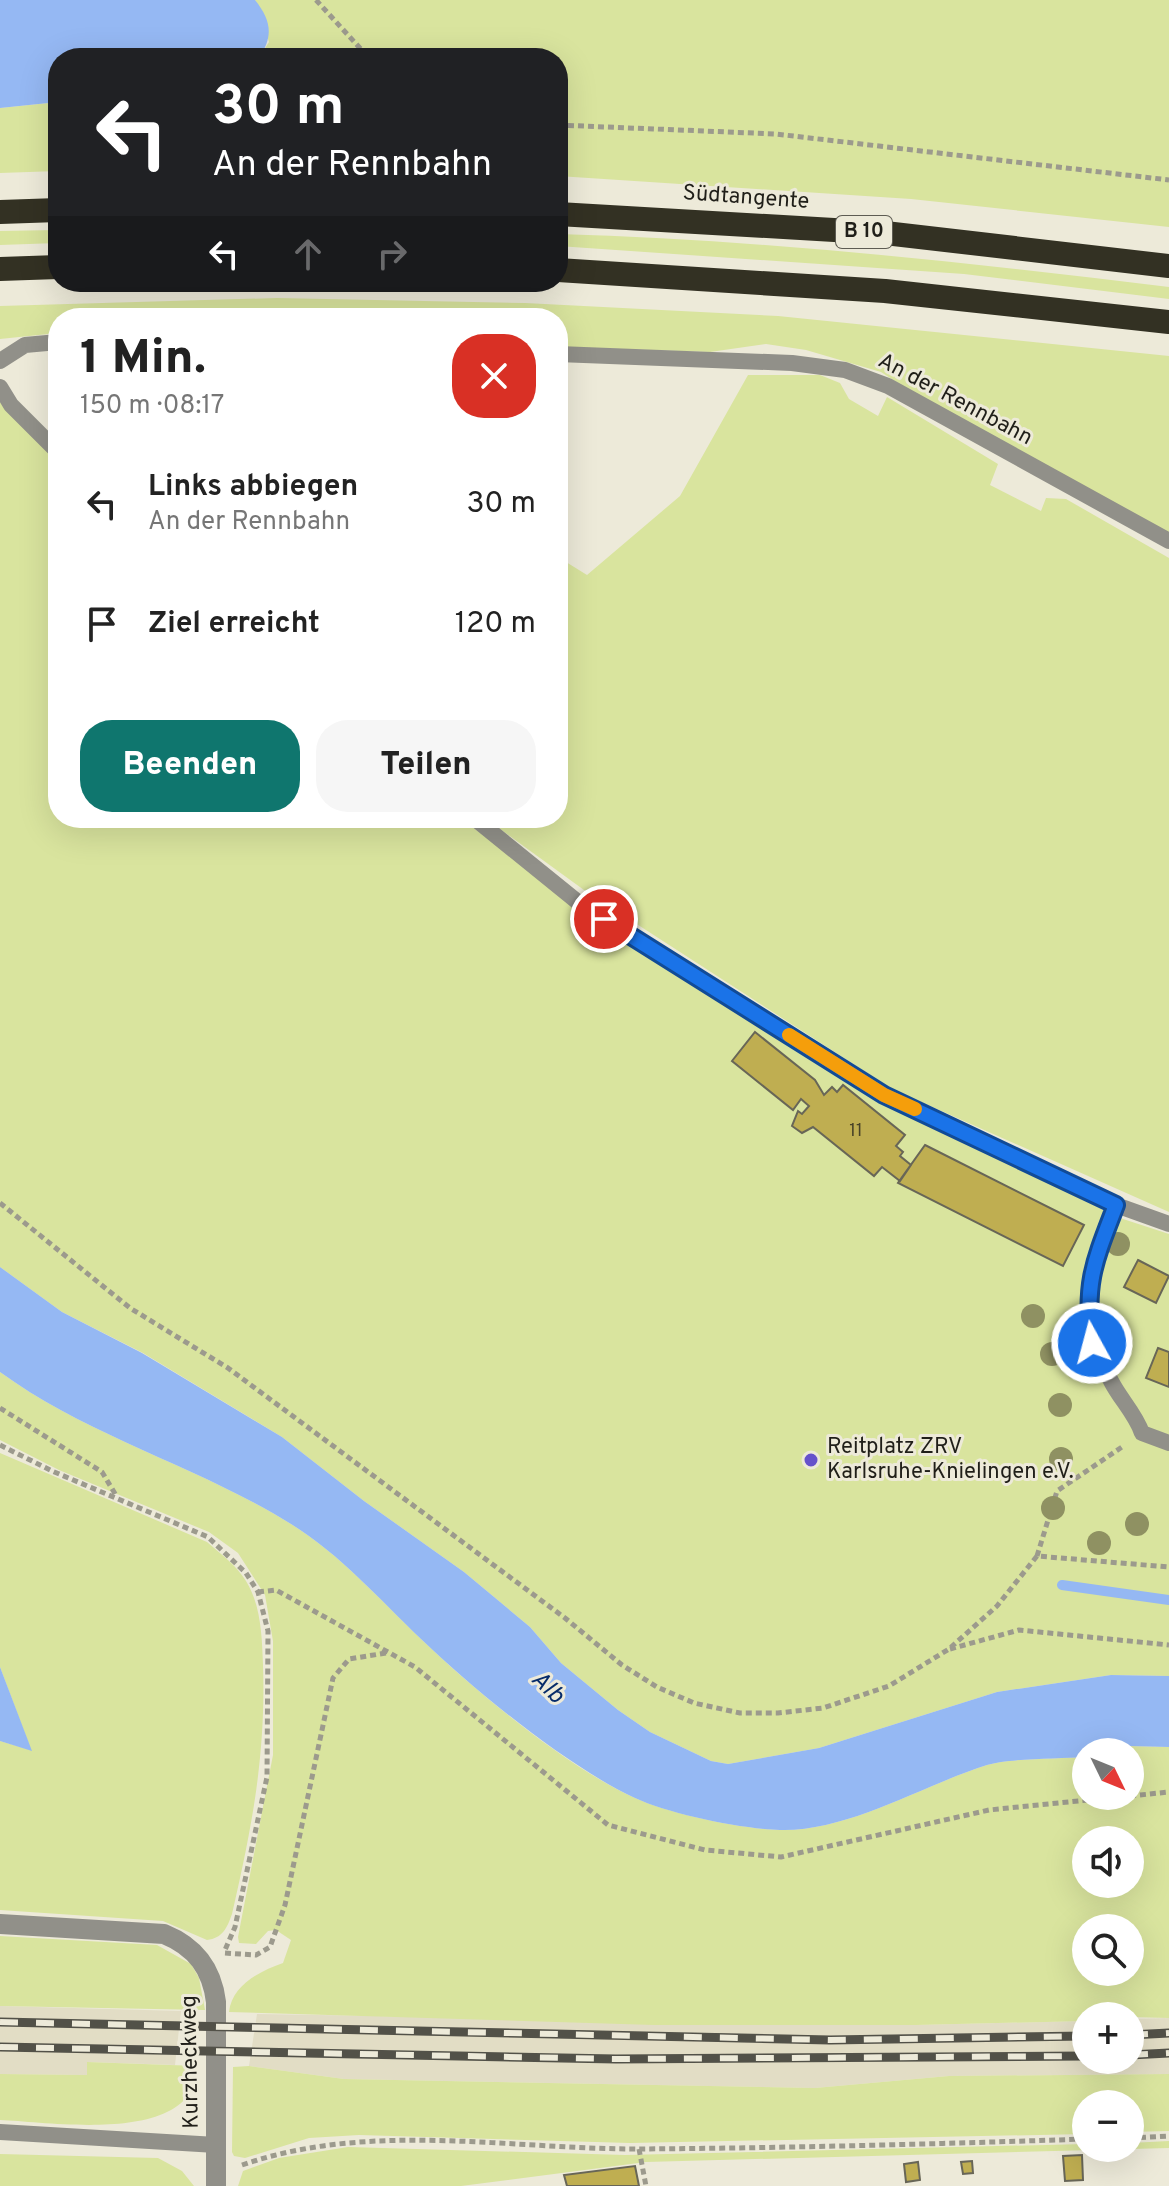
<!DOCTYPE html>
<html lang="de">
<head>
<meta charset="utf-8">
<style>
  :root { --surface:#fff; --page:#f6f6f6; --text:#222; --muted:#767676; --accent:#0f766e }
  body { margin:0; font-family:Overpass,sans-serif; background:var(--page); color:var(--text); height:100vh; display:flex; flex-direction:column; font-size:30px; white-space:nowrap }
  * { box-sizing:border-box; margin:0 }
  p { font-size:26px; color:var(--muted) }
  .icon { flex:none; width:44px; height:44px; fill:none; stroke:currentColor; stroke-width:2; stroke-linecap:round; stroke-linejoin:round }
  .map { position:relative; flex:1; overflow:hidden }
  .panel { position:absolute; left:48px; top:308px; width:520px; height:520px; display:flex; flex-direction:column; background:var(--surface); border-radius:32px; box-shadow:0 8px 32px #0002 }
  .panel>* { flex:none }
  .banner { position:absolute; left:48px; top:48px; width:520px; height:244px; border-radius:32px; box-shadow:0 8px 32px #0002; background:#202124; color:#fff; overflow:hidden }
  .needle { width:52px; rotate:133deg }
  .fabs { position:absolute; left:1072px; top:1738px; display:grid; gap:16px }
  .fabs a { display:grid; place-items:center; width:72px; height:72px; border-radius:50%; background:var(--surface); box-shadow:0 8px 32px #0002; font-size:40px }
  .pin { position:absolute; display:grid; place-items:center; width:68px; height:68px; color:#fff; margin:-34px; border:4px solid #fff; border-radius:50%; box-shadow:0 2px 8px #0007 }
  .me { position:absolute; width:88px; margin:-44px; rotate:353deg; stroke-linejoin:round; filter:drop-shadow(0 0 6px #0008) }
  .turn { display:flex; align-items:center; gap:28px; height:168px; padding:0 32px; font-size:36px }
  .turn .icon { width:104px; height:104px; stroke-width:2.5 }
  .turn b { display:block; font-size:56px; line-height:68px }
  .lanes { display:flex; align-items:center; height:76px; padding:0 32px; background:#0003; justify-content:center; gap:40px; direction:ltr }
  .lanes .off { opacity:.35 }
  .round { display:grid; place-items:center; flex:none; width:84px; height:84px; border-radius:32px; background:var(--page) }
  .headline { display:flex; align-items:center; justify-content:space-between; height:136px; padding:0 32px }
  h1 { font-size:48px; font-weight:800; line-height:60px }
  .cta { display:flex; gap:16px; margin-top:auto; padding:16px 32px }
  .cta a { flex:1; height:92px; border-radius:32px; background:var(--accent); color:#fff; font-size:32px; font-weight:800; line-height:92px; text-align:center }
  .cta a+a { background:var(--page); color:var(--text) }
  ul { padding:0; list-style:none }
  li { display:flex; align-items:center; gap:24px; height:120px; padding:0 32px }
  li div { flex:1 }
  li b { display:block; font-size:30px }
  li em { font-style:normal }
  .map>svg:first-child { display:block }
  .built { fill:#e2ddc5 }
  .green { fill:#d9e49e; fill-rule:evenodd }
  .water { fill:#95b8f3 }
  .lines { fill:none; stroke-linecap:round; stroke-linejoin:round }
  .stream { stroke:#95b8f3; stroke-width:10 }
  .building { fill:#bfae51; stroke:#686657; stroke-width:2 }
  .path { stroke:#9c9a8d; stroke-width:5; stroke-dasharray:6 4; stroke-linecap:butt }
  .lane { stroke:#919089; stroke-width:16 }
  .street { stroke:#919089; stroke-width:20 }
  .highway { stroke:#333123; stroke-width:24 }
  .rail-casing { stroke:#525148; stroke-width:9 }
  .rail { stroke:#edead9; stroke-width:6; stroke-dasharray:18; stroke-linecap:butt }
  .tree { fill:#8f9162 }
  .route-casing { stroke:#114b97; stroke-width:20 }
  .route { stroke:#1a73e8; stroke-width:14 }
  .slow { stroke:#f59e0b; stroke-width:14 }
  .poi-dot { fill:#6652cb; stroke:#edead9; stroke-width:3 }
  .labels { text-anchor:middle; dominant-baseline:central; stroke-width:6; stroke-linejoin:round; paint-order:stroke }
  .number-label { font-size:18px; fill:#484327 }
  .shield { fill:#edead9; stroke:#5e5c53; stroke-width:2 }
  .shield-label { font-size:20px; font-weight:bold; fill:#201f19 }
  .street-label { font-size:22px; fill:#201f19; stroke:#edead9 }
  .poi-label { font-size:22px; fill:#201f19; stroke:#edead9; text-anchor:start }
  .water-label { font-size:24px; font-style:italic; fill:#072c6a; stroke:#edead9 }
</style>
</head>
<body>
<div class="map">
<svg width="1169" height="2186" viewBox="0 0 1169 2186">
  <rect width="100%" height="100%" fill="#edead9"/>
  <path class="built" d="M0 2006 181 2011 175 2065 88 2062 87 2075 0 2074Z
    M257 2014 916 2025 1086 2021V2060H1130V2019L1169 2018V2074L949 2076 815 2088 344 2079 249 2066Z"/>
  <path class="green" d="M255 0H1169V227L911 199 558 176V58H259L269 42Z
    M58 102V171L0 173V108Z
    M58 230V243L0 245V231Z
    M558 234C763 240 966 262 1169 287V299L964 274 558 246Z
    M277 298 525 303 778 316 1169 356V538L922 399 881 372 806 350 766 344 710 352 558 347V318H58V333L0 339V306Z
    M748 375H820L840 383 849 399 878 416 887 397 998 464 990 485 1041 511 1046 498 1066 499 1169 558V1212L892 1089 584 890 485 818H558V557L587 575 680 496Z
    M0 402 58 459V818H460L609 929 727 1007 874 1094 1123 1219 1169 1234V1676L1111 1675 997 1692 819 1748 728 1764 711 1761 650 1732 618 1710 561 1663 530 1627 464 1572 364 1501 282 1437 143 1353 62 1312 0 1267Z
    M0 1372C89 1437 198 1466 291 1524 341 1555 379 1599 421 1639 475 1691 568 1768 635 1798 670 1814 742 1829 780 1830 848 1832 923 1785 987 1765 1011 1758 1059 1759 1086 1757V1796H1130V1752H1106L1128 1746 1169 1747V2018L1086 2016V2021L916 2025H654L229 2012C232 1985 260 1971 283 1963L291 1940 276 1930 268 1931 256 1944 239 1943 238 1937 273 1755V1641L265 1595 238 1553 209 1532 59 1470 0 1440ZM1086 1840H1130V1884H1086ZM1086 1928H1130V1972H1086Z
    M0 1453 207 1542C221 1554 236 1565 246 1581 261 1605 262 1637 263 1665 266 1755 252 1827 232 1914 227 1928 223 1938 207 1940L163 1921 0 1910V1741L31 1750 0 1667Z
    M0 1936 157 1945 191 1964 199 1978 205 2010 0 2006Z
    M87 2062 198 2066C196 2146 53 2122 0 2120V2074L87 2075Z
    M249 2066 344 2079 815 2088 949 2076 1169 2074V2131L1130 2132V2104H1086V2134L630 2143 359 2135 309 2138 245 2158 234 2156 232 2152 233 2067Z
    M1169 2141V2148L646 2162 461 2186H238L243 2171 279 2158 348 2147 625 2155 1086 2144V2148H1130V2143Z
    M0 2154 158 2158 182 2171 194 2186H0Z"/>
  <path class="water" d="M0 0H255C271 20 274 36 259 58H58V102L0 108Z
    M0 1267 62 1312 142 1353 282 1437 364 1501 464 1572 530 1627 561 1663 618 1710 650 1732 711 1761 728 1764 819 1748 997 1692 1111 1675 1169 1676V1747L1128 1746 1086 1752V1757C1059 1759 1011 1758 987 1765 923 1785 848 1832 780 1830 742 1829 669 1814 635 1798 568 1767 475 1691 421 1639 379 1599 341 1555 291 1524 198 1466 89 1437 0 1372Z
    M0 1667 32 1751 0 1741Z"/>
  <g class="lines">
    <path class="stream" d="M1062 1585 1169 1600"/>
  </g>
  <path class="building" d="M755 1032 815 1080 824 1095 832 1087 837 1092 843 1085 905 1135 896 1146 903 1152 900 1156 911 1165 900 1181 882 1167 874 1176 813 1127 802 1133 792 1126 798 1111 802 1114 809 1106 801 1099 793 1110 732 1061Z
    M925 1145 1084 1225 1063 1266 898 1183Z
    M1138 1260 1169 1276 1156 1303 1124 1287Z
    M1158 1348 1169 1352V1387L1146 1378Z
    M1082 2155 1083 2180 1065 2181 1063 2156Z
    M972 2161 973 2173 963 2174 961 2162Z
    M918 2162 920 2180 906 2182 904 2164Z
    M635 2166 639 2186H567L564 2175Z"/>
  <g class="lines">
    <path class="path" d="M316 0 369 58
      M558 125 776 134 1169 180
      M0 1203 130 1308 228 1368 565 1618 622 1665 657 1687 694 1703 740 1713H778L823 1708 889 1686 949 1649 997 1606 1037 1556 1169 1567
      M0 1408 102 1472 117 1497
      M0 1445 52 1471 208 1537 246 1573 258 1592 268 1631 267 1777 235 1927 225 1950
      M1037 1556 1057 1491 1122 1447
      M258 1592 276 1590 415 1667 608 1825 705 1850 781 1857 989 1810 1127 1796
      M950 1649 1019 1630 1169 1645
      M1130 1796 1169 1792
      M225 1953 256 1955 270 1947 285 1905 333 1678 349 1659 386 1653
      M1130 2138 1169 2136
      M639 2149 646 2186
      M242 2165C369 2121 507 2149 638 2149 787 2148 937 2144 1086 2139"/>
    <path class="lane" d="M558 354 792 363 845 370 888 386 1169 541
      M0 361 25 345 58 342
      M0 387 11 405 58 452
      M474 818 579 903 884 1095 1116 1205 1169 1224
      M1116 1205C1089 1275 1074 1309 1111 1381 1120 1399 1135 1413 1142 1433L1169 1443
      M0 2132 216 2145"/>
    <path class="street" d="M0 1924 164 1934C196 1947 212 1969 216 2002V2186"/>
    <path class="highway" d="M0 212 58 210
      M558 214 885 233 1169 266
      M0 269 58 267
      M558 270 885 291 1169 322"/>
    <g class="rail-casing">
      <path id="rail" d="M0 2022 830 2040 1086 2036
        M1130 2035 1169 2033
        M0 2047 616 2059 1086 2056
        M1130 2055 1169 2053"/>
    </g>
    <use href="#rail" class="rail"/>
  </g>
  <g class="tree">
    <circle cx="1118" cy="1244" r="12"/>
    <circle cx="1033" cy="1316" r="12"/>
    <circle cx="1052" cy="1354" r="12"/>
    <circle cx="1060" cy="1405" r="12"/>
    <circle cx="1061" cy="1459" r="12"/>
    <circle cx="1053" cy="1508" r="12"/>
    <circle cx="1137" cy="1524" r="12"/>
    <circle cx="1099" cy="1543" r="12"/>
  </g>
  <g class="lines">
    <g class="route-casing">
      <path id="route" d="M604 919 884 1095 1116 1205C1095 1260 1084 1282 1092 1343"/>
    </g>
    <use href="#route" class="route"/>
    <path class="slow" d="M789 1035 884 1095 915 1109"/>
  </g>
  <circle class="poi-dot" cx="811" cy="1460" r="8"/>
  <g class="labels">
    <g class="number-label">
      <text x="856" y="1131">11</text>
    </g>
    <rect class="shield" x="836" y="216" width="56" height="32" rx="6"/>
    <g class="shield-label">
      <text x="864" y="232">B 10</text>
    </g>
    <g class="street-label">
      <text transform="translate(746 198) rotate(4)">Südtangente</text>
      <text transform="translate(955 400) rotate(28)">An der Rennbahn</text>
      <text transform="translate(191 2062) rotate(-91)">Kurzheckweg</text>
    </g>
    <g class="poi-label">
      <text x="827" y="1447">Reitplatz ZRV<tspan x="827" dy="25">Karlsruhe-Knielingen e.V.</tspan></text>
    </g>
    <g class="water-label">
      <text transform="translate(547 1688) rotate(44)">Alb</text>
    </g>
  </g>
</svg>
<div class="fabs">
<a><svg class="needle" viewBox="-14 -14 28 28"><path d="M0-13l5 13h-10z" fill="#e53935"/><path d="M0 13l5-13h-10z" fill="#767676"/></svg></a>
<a><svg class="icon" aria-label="sound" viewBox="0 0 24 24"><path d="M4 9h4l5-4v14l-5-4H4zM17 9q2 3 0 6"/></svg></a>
<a><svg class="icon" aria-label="search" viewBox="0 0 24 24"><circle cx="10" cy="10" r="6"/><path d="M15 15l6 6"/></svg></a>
<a>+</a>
<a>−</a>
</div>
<div class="pin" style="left:604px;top:919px;background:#d93025"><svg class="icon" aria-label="arrive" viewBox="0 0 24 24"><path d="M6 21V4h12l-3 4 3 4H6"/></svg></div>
<svg class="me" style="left:1092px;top:1343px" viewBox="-20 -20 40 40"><circle r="17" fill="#1a73e8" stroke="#fff" stroke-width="3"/><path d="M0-11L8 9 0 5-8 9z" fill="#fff"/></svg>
<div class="banner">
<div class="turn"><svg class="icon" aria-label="left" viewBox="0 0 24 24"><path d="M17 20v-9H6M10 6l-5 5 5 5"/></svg><div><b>30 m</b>An der Rennbahn</div></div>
<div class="lanes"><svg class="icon" aria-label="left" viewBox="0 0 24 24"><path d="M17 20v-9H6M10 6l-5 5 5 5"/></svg><svg class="icon off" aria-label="ahead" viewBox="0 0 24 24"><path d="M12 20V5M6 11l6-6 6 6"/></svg><svg class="icon off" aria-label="right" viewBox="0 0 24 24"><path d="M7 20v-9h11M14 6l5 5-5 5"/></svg></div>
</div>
<section class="panel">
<div class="headline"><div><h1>1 Min.</h1><p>150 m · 08:17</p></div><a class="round" style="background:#d93025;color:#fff"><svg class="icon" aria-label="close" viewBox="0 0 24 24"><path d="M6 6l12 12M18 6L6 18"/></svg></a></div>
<ul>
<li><svg class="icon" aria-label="left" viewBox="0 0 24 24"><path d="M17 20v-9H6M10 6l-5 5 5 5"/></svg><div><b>Links abbiegen</b><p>An der Rennbahn</p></div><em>30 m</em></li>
<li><svg class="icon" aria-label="arrive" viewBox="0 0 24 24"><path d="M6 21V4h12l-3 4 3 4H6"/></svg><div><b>Ziel erreicht</b></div><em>120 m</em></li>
</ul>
<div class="cta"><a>Beenden</a><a>Teilen</a></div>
</section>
</div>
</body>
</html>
